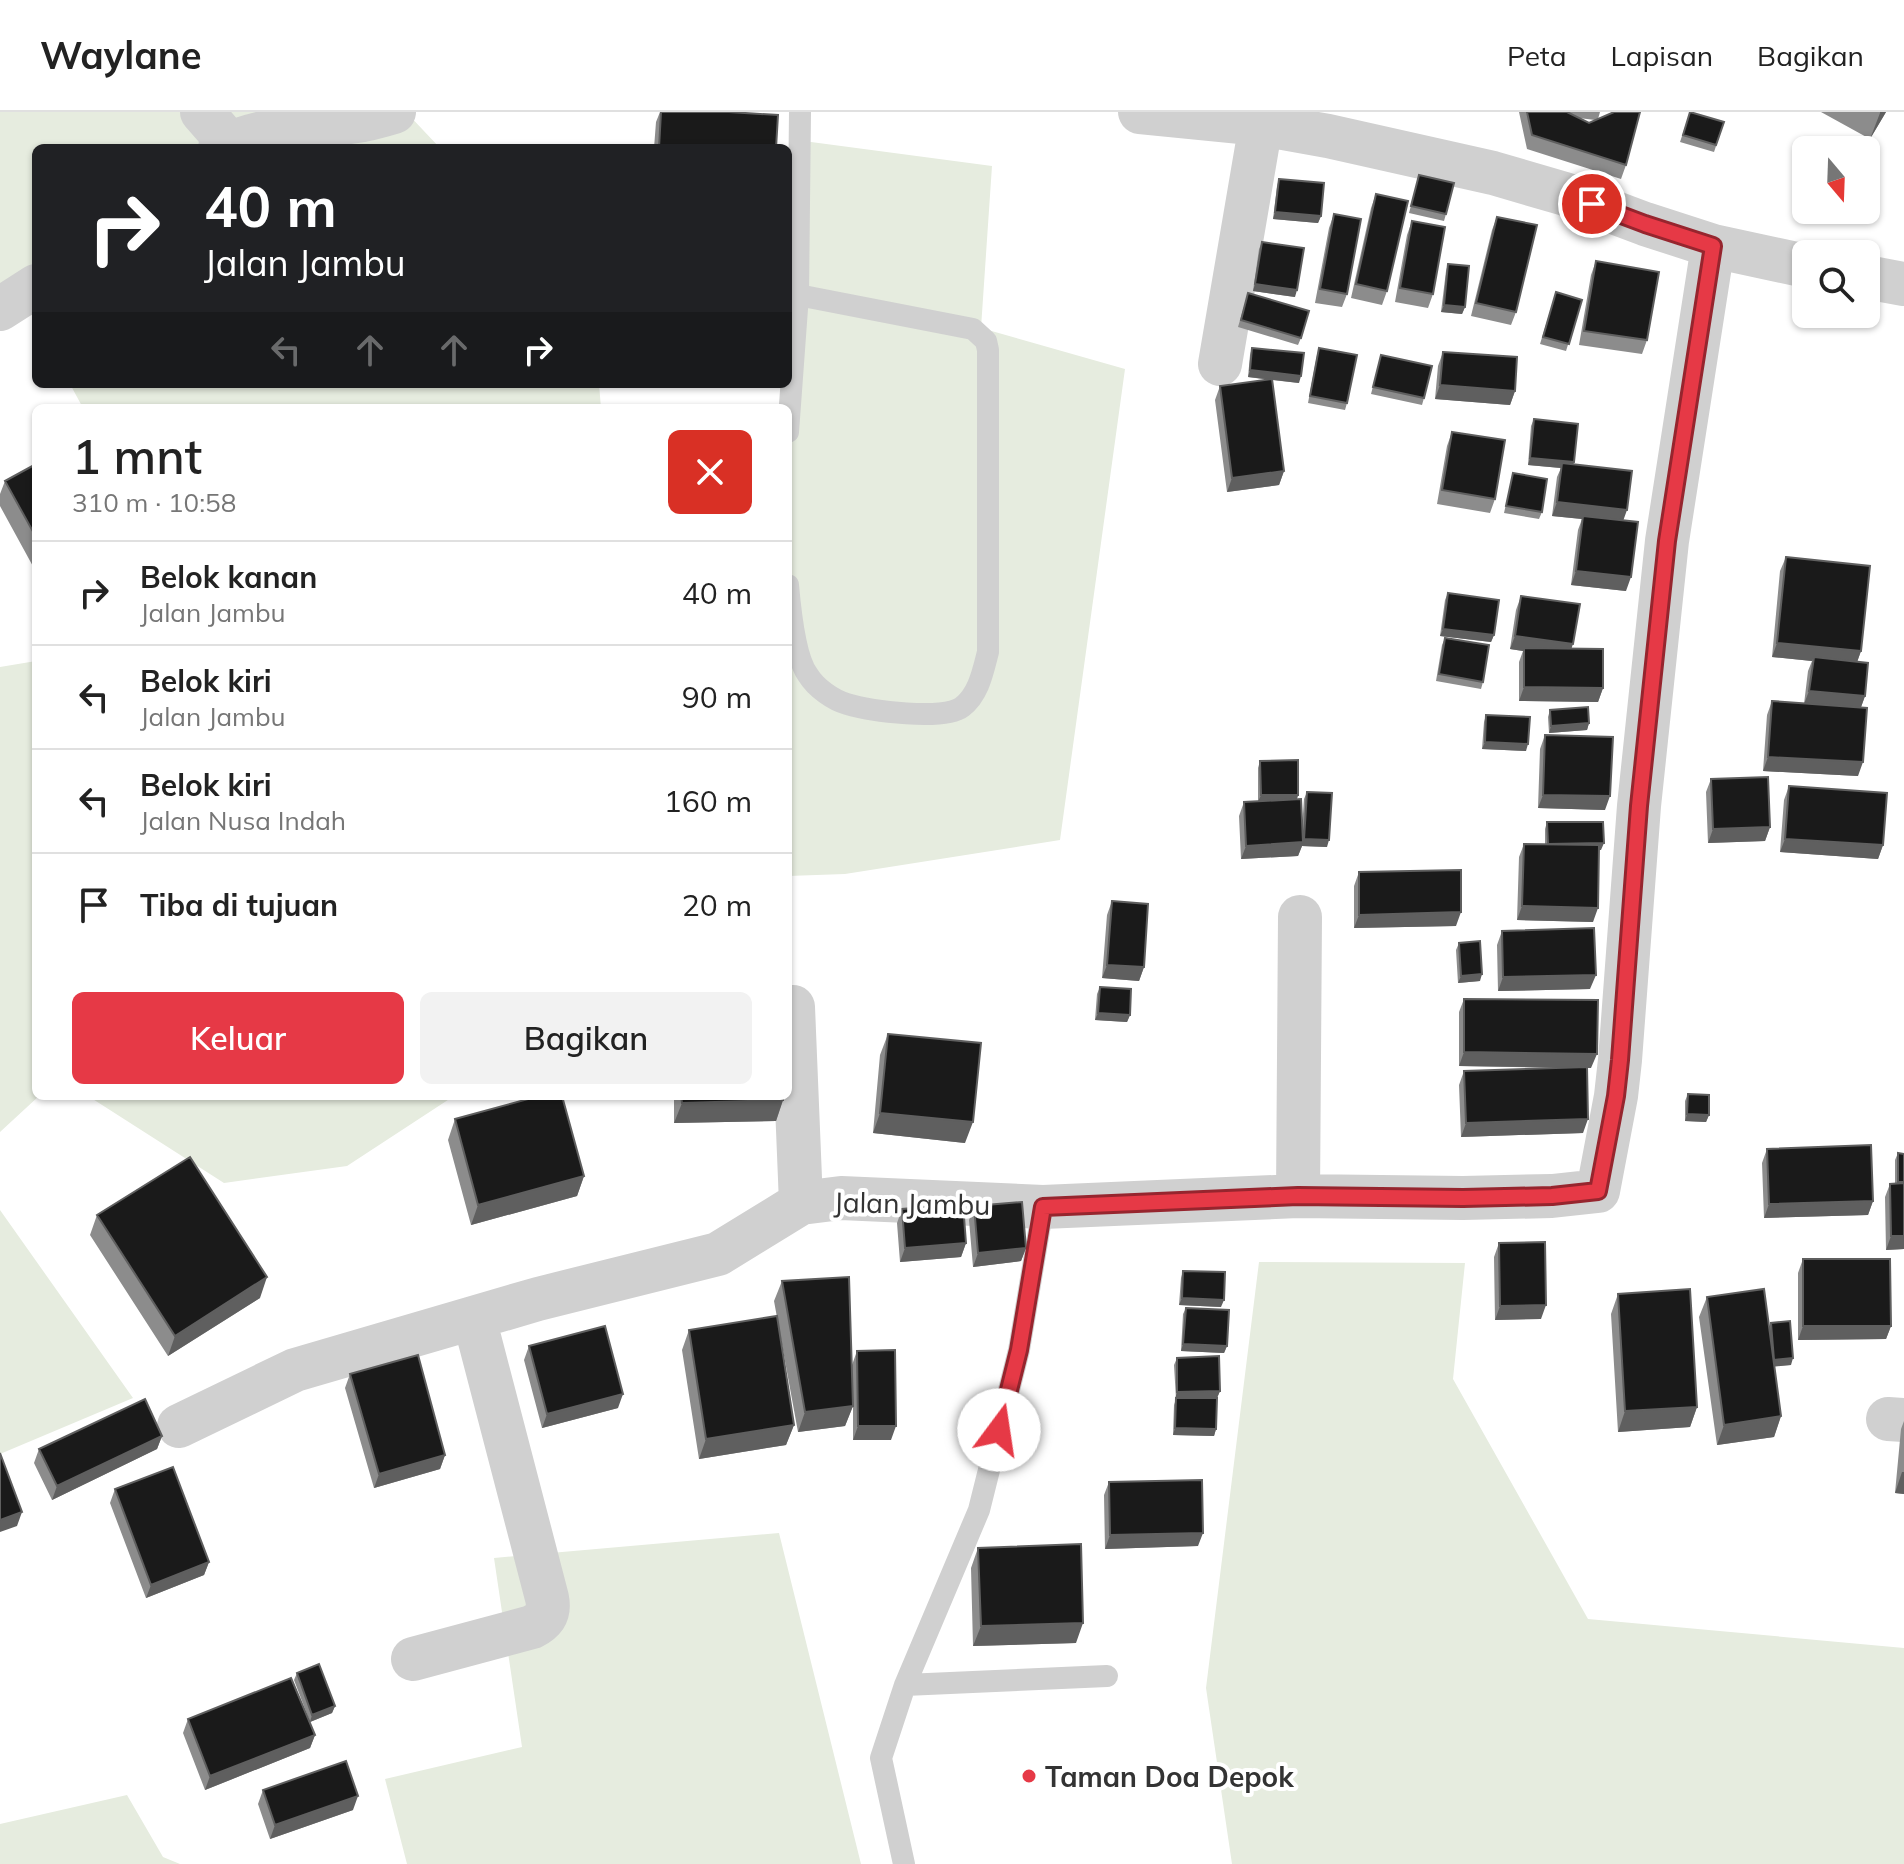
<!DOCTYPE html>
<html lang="id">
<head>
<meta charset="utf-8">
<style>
  :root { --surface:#fff; --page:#f2f2f2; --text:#222; --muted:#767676; --line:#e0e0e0; --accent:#e63946 }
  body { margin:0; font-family:Mulish,sans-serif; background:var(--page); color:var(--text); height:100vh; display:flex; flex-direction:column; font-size:30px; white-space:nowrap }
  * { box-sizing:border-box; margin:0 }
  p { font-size:26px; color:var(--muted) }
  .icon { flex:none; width:44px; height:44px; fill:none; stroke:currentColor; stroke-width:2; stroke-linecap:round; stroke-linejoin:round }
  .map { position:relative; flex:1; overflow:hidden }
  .panel { position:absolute; left:32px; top:292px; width:760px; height:696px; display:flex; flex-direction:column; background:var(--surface); border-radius:12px; box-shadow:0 2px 6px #0004 }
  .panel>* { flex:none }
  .top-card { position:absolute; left:32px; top:32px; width:760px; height:244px; border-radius:12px; box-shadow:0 2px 6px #0004; background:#202124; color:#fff; overflow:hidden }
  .needle { width:52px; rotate:161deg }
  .controls { position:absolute; left:1792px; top:24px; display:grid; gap:16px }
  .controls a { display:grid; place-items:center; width:88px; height:88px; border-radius:12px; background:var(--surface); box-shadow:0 2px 6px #0004; font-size:40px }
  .pin { position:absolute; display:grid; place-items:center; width:68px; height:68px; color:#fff; margin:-34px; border:4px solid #fff; border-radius:50%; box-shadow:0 2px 8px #0007 }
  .me { position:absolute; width:88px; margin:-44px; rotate:14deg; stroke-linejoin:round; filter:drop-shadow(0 0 6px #0008) }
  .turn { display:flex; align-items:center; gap:28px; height:168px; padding:0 40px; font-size:36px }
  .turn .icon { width:104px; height:104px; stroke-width:2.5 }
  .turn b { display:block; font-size:56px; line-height:68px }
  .lanes { display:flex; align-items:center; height:76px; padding:0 40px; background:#0003; justify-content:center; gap:40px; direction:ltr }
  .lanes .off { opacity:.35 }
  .round { display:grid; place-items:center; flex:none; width:84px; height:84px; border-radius:12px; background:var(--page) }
  .summary { display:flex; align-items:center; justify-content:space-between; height:136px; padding:0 40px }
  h1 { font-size:48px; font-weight:600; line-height:60px }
  .action { display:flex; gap:16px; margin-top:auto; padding:16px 40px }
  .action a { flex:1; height:92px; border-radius:12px; background:var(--accent); color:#fff; font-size:32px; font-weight:600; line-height:92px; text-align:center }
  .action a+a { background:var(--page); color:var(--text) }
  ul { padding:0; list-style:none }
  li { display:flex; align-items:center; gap:24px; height:104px; padding:0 40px; border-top:2px solid var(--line) }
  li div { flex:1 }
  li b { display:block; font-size:30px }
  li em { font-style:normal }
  header { display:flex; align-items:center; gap:48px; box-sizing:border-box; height:112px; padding:0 40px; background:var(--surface); border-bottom:2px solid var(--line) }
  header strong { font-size:38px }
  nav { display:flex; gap:44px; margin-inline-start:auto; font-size:28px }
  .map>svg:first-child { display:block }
  .green { fill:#e6ecdf }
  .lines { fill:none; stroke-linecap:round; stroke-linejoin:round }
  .lane { stroke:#d0d0d0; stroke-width:22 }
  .street { stroke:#d0d0d0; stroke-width:44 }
  .wall { fill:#8c8c8c; fill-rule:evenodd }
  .shaded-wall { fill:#5f5f5f }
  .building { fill:#1a1a1a; stroke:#5f5f5f; stroke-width:2 }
  .route-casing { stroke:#96252e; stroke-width:20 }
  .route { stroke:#e63946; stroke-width:14 }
  .poi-dot { fill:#e63946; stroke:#fff; stroke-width:3 }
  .labels { text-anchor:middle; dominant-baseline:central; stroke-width:8; stroke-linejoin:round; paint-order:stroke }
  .street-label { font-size:28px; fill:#333; stroke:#fff }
  .poi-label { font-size:28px; font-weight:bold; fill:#333; stroke:#fff; text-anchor:start }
</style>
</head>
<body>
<header>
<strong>Waylane</strong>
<nav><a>Peta</a><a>Lapisan</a><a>Bagikan</a></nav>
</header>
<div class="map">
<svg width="1904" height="1752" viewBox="0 0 1904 1752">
  <rect width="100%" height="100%" fill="#fff"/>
  <path class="green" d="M0 0H406L440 36H36V211L17 177 0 185Z
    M796 28 992 54 981 216 1125 257 1060 728 845 762 788 764V337Z
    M70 272H599L601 296H83Z
    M36 549V984H39L0 1020V555Z
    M88 984H454L347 1054 224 1071Z
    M0 1098 133 1286 0 1342Z
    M1259 1150 1465 1151 1453 1267 1588 1507 1904 1536V1752H1232L1206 1576Z
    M779 1421 861 1752H407L385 1667 522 1635 494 1446Z
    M127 1683 163 1745 180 1752H0V1712Z"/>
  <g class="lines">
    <path class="lane" d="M788 320 798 183 800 0
      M788 473C790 496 795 546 808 563 816 576 833 588 847 592 870 599 944 609 962 595 979 582 983 559 988 540V238L986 229 973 217 798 183
      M905 1573 1107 1564
      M904 1752 881 1646 905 1573 979 1398 1019 1238 1043 1095"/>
    <path class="street" d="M202 0 229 31
      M1140 0 1261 12 1328 24 1493 61 1565 82 1645 112 1713 134 1806 154
      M220 36C264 13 316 16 363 8 373 6 384 3 394 0
      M1866 165 1904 172
      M0 197 36 174
      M1220 252 1261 12
      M793 895 801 1091
      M1298 1084 1300 805
      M1888 1307 1904 1308
      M179 1314 295 1258 538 1187 718 1142 801 1091 841 1086 1043 1095 1298 1084 1463 1086 1552 1084 1598 1079 1616 984 1620 948 1639 694 1667 429 1713 134
      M413 1547 532 1515C546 1508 550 1501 547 1486L474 1206"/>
  </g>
  <path class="wall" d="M660 0H661L776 36H654L656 10Z
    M1519 0H1600L1598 7 1626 53 1621 67 1527 37ZM1578 6 1587 7 1595 8 1589 11Z
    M1690 0 1724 10 1714 40 1680 30Z
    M1821 0H1886L1870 27Z
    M1419 63 1446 102 1444 109 1409 101Z
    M1279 67 1321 104 1318 111 1273 107 1277 74Z
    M1376 82 1387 179 1382 193 1351 186 1371 96Z
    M1334 102 1347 182 1342 195 1315 191 1329 116Z
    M1497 105 1516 200 1511 213 1471 204 1492 118Z
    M1412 109 1433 182 1428 196 1395 190 1407 123Z
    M1262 130 1295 185 1253 179 1259 137Z
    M1596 149 1647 228 1642 242 1579 233 1591 163Z
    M1448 152 1465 195 1462 202 1441 200 1446 159Z
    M1556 180 1582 188 1566 239 1540 232Z
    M1248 181 1301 226 1298 233 1238 215Z
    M1252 236 1299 271 1272 268 1284 359 1279 373 1227 380 1215 288 1220 274 1270 268 1248 265 1250 243Z
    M1319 236 1347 291 1345 298 1308 291 1317 243Z
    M1443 240 1515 279 1510 293 1435 287 1438 254Z
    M1381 243 1424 286 1422 293 1371 282Z
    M1534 307 1623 409 1626 479 1571 473 1578 418 1582 407 1552 404 1557 365 1561 356 1528 353 1531 314Z
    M1452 320 1495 387 1490 401 1437 392 1447 334Z
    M36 352V457L35 458 0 394V382L5 369Z
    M1513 361 1542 400 1539 407 1504 401Z
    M1786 445 1861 539 1857 550 1865 584 1861 595 1858 664 1763 659 1767 603 1772 589 1804 592 1808 559 1812 549 1772 545 1780 459Z
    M1448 481 1494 523 1491 530 1440 524 1445 488Z
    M1521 484 1572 536 1603 576 1598 590 1519 589V550L1523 539 1510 537 1516 498Z
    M1445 526 1483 570 1481 577 1436 569 1442 533Z
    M1550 598 1589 611 1587 618 1549 621 1548 605Z
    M1486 603 1526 639 1482 637 1484 610Z
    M1545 623 1605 698 1538 696 1540 637Z
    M1260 649 1298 683 1297 687 1302 717 1304 687 1307 680 1327 735 1302 734 1298 744 1241 747 1239 704 1244 690 1258 689V656Z
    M1711 667 1770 715 1765 729 1708 731 1706 680Z
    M1789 674 1883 733 1878 747 1780 740 1784 688Z
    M1547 710 1601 738H1599L1593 810 1517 808 1519 745 1524 732H1545V717Z
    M1359 760 1456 814 1354 816V774Z
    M1112 789 1144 855 1139 869 1102 866 1107 803Z
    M1502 819 1590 877 1498 879 1497 833Z
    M1459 831 1480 869 1458 871 1456 838Z
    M1100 875 1130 903 1127 910 1095 908 1097 882Z
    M1464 887 1591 956H1587L1583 1021 1461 1025 1459 973 1464 959 1565 956 1459 954V900Z
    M888 922 965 1031 873 1021 880 943Z
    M1688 982 1709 1003 1706 1010 1685 1009V989Z
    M674 984H783V988L776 1009 674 1011Z
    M455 1007 584 1064 577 1084 471 1113 448 1028Z
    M1767 1037 1873 1089 1868 1103 1764 1106 1762 1051Z
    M1898 1041 1904 1042V1137L1886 1138 1885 1085 1890 1072 1895 1071V1048Z
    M974 1094 1026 1136 1021 1149 973 1155 969 1108Z
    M902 1097 966 1131 961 1145 900 1150 897 1111Z
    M97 1103 260 1186 168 1244 90 1123Z
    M1499 1131 1541 1207 1495 1208 1494 1145Z
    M1803 1147 1891 1214 1886 1227 1798 1228V1161Z
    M1183 1159 1221 1195 1179 1193 1181 1166Z
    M782 1169 852 1253 857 1239 891 1328H853V1294L845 1314 798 1320 774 1189Z
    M1618 1182 1697 1295 1690 1315 1618 1320 1611 1202Z
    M1707 1185 1769 1216 1771 1211 1791 1253 1774 1254 1781 1304 1774 1325 1717 1333 1699 1205Z
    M1186 1196 1227 1234 1224 1241 1181 1239 1183 1202Z
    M689 1218 794 1313 786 1333 699 1347 682 1238Z
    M529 1234 618 1296 542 1316 524 1248Z
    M1177 1246 1220 1279 1217 1286 1216 1317 1214 1324 1173 1323 1174 1293 1176 1287 1174 1253Z
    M350 1262 445 1343 440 1357 374 1376 345 1276Z
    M1904 1309V1382L1895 1381 1901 1317Z
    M162 1324 157 1337 52 1388 34 1351 39 1337Z
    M1109 1370 1198 1434 1105 1437 1104 1383Z
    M115 1377 209 1450 204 1463 146 1486 110 1391Z
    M978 1436 1076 1531 973 1534 971 1456Z
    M297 1561 335 1594 332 1601 310 1610 294 1568Z
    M188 1607 315 1623 310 1636 205 1678 183 1621Z
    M263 1678 353 1698 270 1727 258 1692Z"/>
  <path class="shaded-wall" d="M1880 0H1886L1870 27 1880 1Z
    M1275 100 1321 104 1318 111 1273 107Z
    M1255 172 1297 178 1295 185 1253 179Z
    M1444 193 1465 195 1462 202 1441 200Z
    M1250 258 1301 264 1299 271 1248 265Z
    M1440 273 1515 279 1510 293 1435 287Z
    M1530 346 1574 350 1572 357 1562 351 1561 356 1528 353Z
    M1284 359 1279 373 1227 380 1232 366Z
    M1557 390 1627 398 1622 412 1583 404 1582 407 1552 404Z
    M1576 459 1631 465 1626 479 1571 473Z
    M1443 517 1494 523 1491 530 1440 524Z
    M1515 524 1573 532 1568 546 1524 536 1523 539 1510 537Z
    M1777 531 1861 539 1856 553 1814 545 1812 549 1772 545Z
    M1524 575 1603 576 1598 590 1519 589Z
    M1809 579 1865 584 1860 598 1804 592Z
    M1589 611 1587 618 1549 621 1551 614Z
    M1485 630 1528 632 1526 639 1482 637Z
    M1768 645 1863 650 1858 664 1763 659Z
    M1261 683H1298L1296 690H1258Z
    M1543 683 1610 684 1605 698 1538 696Z
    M1770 715 1765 729 1708 731 1713 717Z
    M1304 727 1329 728 1327 735 1302 734 1298 744 1241 747 1246 734 1303 730Z
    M1785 727 1883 733 1878 747 1780 740Z
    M1604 731 1601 738 1545 739 1548 732Z
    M1522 794 1598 796 1593 810 1517 808Z
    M1461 800 1456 814 1354 816 1359 803Z
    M1107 853 1144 855 1139 869 1102 866Z
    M1482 862 1480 869 1458 871 1461 864Z
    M1596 863 1590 877 1498 879 1503 865Z
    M1098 901 1130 903 1127 910 1095 908Z
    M1464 940 1597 942 1591 956 1459 954Z
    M783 988 776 1009 674 1011 682 991Z
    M880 1001 973 1010 965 1031 873 1021Z
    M1687 1002 1709 1003 1706 1010 1685 1009Z
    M1588 1007 1583 1021 1461 1025 1466 1011Z
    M584 1064 577 1084 471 1113 478 1093Z
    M1873 1089 1868 1103 1764 1106 1769 1092Z
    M1891 1124H1904V1137L1886 1138Z
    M966 1131 961 1145 900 1150 905 1136Z
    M1026 1136 1021 1149 973 1155 978 1141Z
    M267 1165 260 1186 168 1244 175 1224Z
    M1182 1186 1224 1188 1221 1195 1179 1193Z
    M1546 1193 1541 1207 1495 1208 1500 1194Z
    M1803 1214H1891L1886 1227 1798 1228Z
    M1183 1232 1227 1234 1224 1241 1181 1239Z
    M1793 1246 1791 1253 1771 1255 1774 1248Z
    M1220 1279 1217 1286 1175 1287 1177 1280Z
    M623 1282 618 1296 542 1316 547 1302Z
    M853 1294 845 1314 798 1320 805 1300Z
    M1697 1295 1690 1315 1618 1320 1625 1299Z
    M1781 1304 1774 1325 1717 1333 1724 1313Z
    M794 1313 786 1333 699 1347 706 1327Z
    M858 1314H896L891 1328H853Z
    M1175 1316 1216 1317 1214 1324 1173 1323Z
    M162 1324 157 1337 52 1388 57 1374Z
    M445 1343 440 1357 374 1376 379 1362Z
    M1902 1360H1904V1382L1895 1381Z
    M22 1400 17 1414 0 1420V1408Z
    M1203 1421 1198 1434 1105 1437 1110 1423Z
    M209 1450 204 1463 146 1486 151 1473Z
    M1083 1511 1076 1531 973 1534 981 1514Z
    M335 1594 332 1601 310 1610 312 1603Z
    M315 1623 310 1636 205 1678 210 1664Z
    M358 1684 353 1698 270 1727 275 1713Z"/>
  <path class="building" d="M661 0H729L778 3 776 36H659Z
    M1527 0H1567L1589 11 1614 0H1640L1626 53 1532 23Z
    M1690 0 1724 10 1716 33 1683 23Z
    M1419 63 1454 71 1446 102 1411 94Z
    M1279 67 1324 71 1321 104 1275 100Z
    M1376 82 1408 89 1387 179 1356 172Z
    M1334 102 1361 107 1347 182 1320 177Z
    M1497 105 1537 113 1516 200 1476 191Z
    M1412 109 1445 115 1433 182 1400 176Z
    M1262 130 1304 136 1297 178 1255 172Z
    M1596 149 1659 160 1647 228 1584 219Z
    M1448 152 1469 154 1465 195 1444 193Z
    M1556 180 1582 188 1569 232 1543 225Z
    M1248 181 1309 199 1301 226 1241 208Z
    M1252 236 1304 241 1301 264 1250 258Z
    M1319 236 1357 243 1347 291 1310 284Z
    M1443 240 1517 245 1515 279 1440 273Z
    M1381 243 1432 254 1424 286 1373 275Z
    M1272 267 1284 359 1232 366 1220 274Z
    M1534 307 1578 312 1574 350 1530 346Z
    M1452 320 1505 328 1495 387 1442 378Z
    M1562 351 1632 359 1627 398 1557 390Z
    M36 352V425L5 369Z
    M1513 361 1547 367 1542 400 1506 394Z
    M1583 404 1638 410 1631 465 1576 459Z
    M1786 445 1870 454 1861 539 1777 531Z
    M1448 481 1499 488 1494 523 1443 517Z
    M1521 484 1580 492 1573 532 1515 524Z
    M1445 526 1489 533 1483 570 1439 562Z
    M1524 536 1603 537V576L1524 575Z
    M1814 545 1868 551 1865 584 1809 579Z
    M1772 589 1867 596 1863 650 1768 645Z
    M1588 595 1589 611 1551 614 1550 598Z
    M1486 603 1530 605 1528 632 1485 630Z
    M1545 623 1613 625 1610 684 1543 683Z
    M1298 648V683H1261L1260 649Z
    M1768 665 1770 715 1713 717 1711 667Z
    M1789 674 1887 681 1883 733 1785 727Z
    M1307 680 1332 681 1329 728 1304 727Z
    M1301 687 1303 730 1246 734 1244 690Z
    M1547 710H1603L1604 731 1548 732Z
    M1524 732 1599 733 1598 796 1522 794Z
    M1461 758V800L1359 803V760Z
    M1112 789 1148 792 1144 855 1107 853Z
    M1594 816 1596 863 1503 865 1502 819Z
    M1480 829 1482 862 1461 864 1459 831Z
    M1100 875 1131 877 1130 903 1098 901Z
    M1464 887 1598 888 1597 942 1464 940Z
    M888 922 981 931 973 1010 880 1001Z
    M1587 955 1588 1007 1466 1011 1464 959Z
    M1688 982 1709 983V1003L1687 1002Z
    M539 984H562L584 1064 478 1093 455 1007Z
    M681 984H783V988L682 991Z
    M1871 1033 1873 1089 1769 1092 1767 1037Z
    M1898 1041 1904 1042V1070H1898Z
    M190 1045 267 1165 175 1224 97 1103Z
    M1904 1071V1124H1891L1890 1072Z
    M1022 1090 1026 1136 978 1141 974 1094Z
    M963 1092 966 1131 905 1136 902 1097Z
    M1545 1130 1546 1193 1500 1194 1499 1131Z
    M1803 1147H1890L1891 1214H1803Z
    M1183 1159 1225 1160 1224 1188 1182 1186Z
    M849 1165 853 1294 805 1300 782 1169Z
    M1690 1177 1697 1295 1625 1299 1618 1182Z
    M1764 1177 1781 1304 1724 1313 1707 1185Z
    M1186 1196 1229 1198 1227 1234 1183 1232Z
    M777 1204 794 1313 706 1327 689 1218Z
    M1790 1209 1793 1246 1774 1248 1771 1211Z
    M605 1214 623 1282 547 1302 529 1234Z
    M895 1238 896 1314H858L857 1239Z
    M418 1243 445 1343 379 1362 350 1262Z
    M1219 1244 1220 1279 1177 1280V1246Z
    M1176 1286H1217L1216 1317 1175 1316Z
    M145 1287 162 1324 57 1374 39 1337Z
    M0 1341 22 1400 0 1408Z
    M173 1355 209 1450 151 1473 115 1377Z
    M1202 1368 1203 1421 1110 1423 1109 1370Z
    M1081 1432 1083 1511 981 1514 978 1436Z
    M319 1552 335 1594 312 1603 297 1561Z
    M291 1566 315 1623 210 1664 188 1607Z
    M346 1649 358 1684 275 1713 263 1678Z"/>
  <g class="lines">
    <g class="route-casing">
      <path id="route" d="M999 1318 1019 1238 1043 1095 1298 1084 1463 1086 1552 1084 1598 1079 1616 984 1620 948 1639 694 1667 429 1713 134 1645 112 1592 92"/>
    </g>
    <use href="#route" class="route"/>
  </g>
  <circle class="poi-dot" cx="1029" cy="1664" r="8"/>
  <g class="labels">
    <g class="street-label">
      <text transform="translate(912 1091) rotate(1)">Jalan Jambu</text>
    </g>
    <g class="poi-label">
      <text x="1045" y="1664">Taman Doa Depok</text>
    </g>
  </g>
</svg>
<div class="controls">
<a><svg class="needle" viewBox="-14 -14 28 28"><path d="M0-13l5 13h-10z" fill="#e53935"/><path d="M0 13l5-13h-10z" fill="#767676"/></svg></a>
<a><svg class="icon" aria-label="search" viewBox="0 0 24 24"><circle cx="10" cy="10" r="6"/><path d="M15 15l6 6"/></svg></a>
</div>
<div class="pin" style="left:1592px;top:92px;background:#d93025"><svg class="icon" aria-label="arrive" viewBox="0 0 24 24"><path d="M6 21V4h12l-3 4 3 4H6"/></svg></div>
<svg class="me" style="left:999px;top:1318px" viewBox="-20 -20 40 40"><circle r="19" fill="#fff"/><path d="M0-13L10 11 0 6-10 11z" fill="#e63946"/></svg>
<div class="top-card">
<div class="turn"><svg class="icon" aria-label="right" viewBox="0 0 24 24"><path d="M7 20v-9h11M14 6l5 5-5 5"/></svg><div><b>40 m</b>Jalan Jambu</div></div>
<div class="lanes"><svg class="icon off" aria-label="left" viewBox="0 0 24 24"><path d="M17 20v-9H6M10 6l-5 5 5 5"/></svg><svg class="icon off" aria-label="ahead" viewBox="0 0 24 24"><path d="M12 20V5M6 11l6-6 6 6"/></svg><svg class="icon off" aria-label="ahead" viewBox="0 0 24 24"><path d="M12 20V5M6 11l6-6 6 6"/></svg><svg class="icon" aria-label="right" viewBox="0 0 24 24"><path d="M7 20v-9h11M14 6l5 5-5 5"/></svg></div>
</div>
<section class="panel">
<div class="summary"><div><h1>1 mnt</h1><p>310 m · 10:58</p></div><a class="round" style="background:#d93025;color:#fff"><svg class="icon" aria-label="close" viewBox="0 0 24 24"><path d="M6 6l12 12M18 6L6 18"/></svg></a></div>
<ul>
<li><svg class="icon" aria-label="right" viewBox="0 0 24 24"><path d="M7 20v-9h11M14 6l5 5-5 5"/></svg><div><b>Belok kanan</b><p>Jalan Jambu</p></div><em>40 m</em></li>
<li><svg class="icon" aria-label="left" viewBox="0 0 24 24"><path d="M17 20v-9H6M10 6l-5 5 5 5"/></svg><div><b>Belok kiri</b><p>Jalan Jambu</p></div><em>90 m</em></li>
<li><svg class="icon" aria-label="left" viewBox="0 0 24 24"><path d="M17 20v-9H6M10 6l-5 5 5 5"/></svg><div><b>Belok kiri</b><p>Jalan Nusa Indah</p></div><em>160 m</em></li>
<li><svg class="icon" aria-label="arrive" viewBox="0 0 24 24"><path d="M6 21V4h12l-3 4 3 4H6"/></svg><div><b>Tiba di tujuan</b></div><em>20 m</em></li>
</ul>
<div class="action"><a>Keluar</a><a>Bagikan</a></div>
</section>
</div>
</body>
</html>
